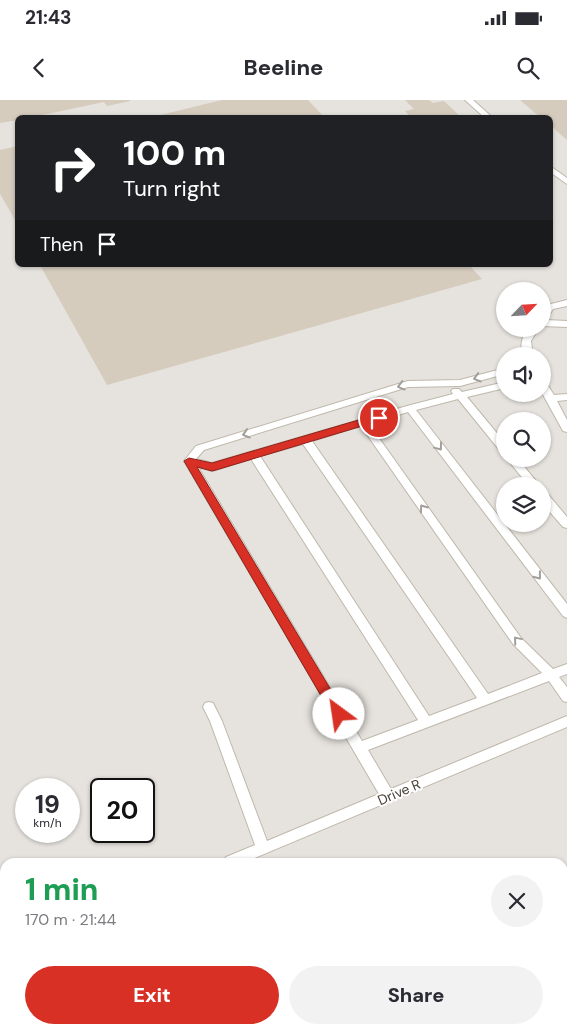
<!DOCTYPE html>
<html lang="en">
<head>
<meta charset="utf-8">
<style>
  :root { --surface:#fff; --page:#f2f2f3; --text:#2b2b33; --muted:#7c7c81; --accent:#d93025 }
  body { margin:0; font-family:"DM Sans",sans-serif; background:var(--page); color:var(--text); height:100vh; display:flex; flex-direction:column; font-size:19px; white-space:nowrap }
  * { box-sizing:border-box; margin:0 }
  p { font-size:16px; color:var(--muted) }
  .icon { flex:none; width:28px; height:28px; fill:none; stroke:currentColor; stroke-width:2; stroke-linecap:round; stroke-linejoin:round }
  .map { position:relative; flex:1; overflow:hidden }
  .drawer { position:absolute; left:0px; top:758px; width:568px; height:176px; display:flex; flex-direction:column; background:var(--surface); border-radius:15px 15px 0 0; box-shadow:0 1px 4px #0004 }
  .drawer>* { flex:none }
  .banner { position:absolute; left:15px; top:15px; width:538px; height:152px; border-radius:8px; box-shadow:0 1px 4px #0004; background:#202124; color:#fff; overflow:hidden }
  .needle { width:32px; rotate:65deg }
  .fabs { position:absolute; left:496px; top:182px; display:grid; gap:10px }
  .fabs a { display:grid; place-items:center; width:55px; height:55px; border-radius:50%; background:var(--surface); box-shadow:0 1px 4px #0004; font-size:25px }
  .speed { position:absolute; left:15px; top:678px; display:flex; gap:10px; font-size:25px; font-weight:700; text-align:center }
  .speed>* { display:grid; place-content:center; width:65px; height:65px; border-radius:50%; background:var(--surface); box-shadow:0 1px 4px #0004; line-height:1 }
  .speed small { font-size:12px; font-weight:400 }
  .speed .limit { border:2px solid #111; border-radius:8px; background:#fff; color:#111 }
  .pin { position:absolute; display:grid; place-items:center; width:42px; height:42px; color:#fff; margin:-21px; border:2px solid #fff; border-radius:50%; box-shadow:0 1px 5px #0007 }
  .me { position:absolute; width:55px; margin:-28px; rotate:329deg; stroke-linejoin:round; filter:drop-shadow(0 0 4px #0008) }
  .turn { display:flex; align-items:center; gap:18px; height:105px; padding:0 25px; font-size:22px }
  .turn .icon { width:65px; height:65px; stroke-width:2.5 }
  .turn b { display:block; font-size:35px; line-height:42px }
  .then { display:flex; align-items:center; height:48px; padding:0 25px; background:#0003; gap:10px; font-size:19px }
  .round { display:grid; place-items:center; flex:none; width:52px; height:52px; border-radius:26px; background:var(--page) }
  .overview { display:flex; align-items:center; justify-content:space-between; height:85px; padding:0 25px }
  h1 { font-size:30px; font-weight:800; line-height:38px; color:#1e9e55 }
  .button { display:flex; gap:10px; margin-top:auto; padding:10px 25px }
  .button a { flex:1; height:58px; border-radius:30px; background:var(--accent); color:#fff; font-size:20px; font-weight:800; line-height:58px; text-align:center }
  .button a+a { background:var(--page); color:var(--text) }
  .status { display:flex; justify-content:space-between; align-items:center; height:35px; padding:0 25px; background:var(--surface); direction:ltr }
  .status svg { height:14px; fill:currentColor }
  header { display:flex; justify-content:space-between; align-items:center; height:65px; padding:0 25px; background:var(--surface); font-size:22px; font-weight:800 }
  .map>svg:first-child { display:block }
  .industrial { fill:#e6e2dd; fill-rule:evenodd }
  .building { fill:#d5ccbe }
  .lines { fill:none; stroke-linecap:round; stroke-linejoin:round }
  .lane-casing { stroke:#bfb8ab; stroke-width:2 }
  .lane { fill:#fff; fill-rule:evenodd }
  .oneway { stroke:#a3a09b }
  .route { fill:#d93025; stroke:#8d1f18 }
  .labels { text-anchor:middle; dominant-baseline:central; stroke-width:4; stroke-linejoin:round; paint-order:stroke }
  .street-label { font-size:14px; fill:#474137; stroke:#fff }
</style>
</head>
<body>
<div class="status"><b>21:43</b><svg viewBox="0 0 49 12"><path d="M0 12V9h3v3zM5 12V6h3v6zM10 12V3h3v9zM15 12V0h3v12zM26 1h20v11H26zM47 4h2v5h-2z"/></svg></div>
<header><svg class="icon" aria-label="back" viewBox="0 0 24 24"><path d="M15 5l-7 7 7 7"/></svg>Beeline<svg class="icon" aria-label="search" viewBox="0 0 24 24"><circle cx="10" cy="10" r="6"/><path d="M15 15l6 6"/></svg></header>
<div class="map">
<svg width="567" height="933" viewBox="0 0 567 933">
  <rect width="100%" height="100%" fill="#f4f0e8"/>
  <path class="industrial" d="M0 0H567V933H0ZM18 18H550V165H18ZM505 191H542V229H505ZM505 256H542V294H505ZM505 321H542V359H505ZM505 386H542V424H505ZM26 689H69V731H26ZM101 689H144V731H101ZM5 762H562V929H5Z"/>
  <path class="building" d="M0 0H130V1L107 6 104 2 28 18H18V20L0 23Z
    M222 0H308L325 18H148Z
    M405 0H429L433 3 444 1 462 18H412L405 11 414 9Z
    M520 0H567V40L550 25V18H541Z
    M18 46V125L0 94V50Z
    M40 165H469L482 179 107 285Z
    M567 788V933H117L126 929H562V790Z"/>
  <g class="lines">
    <g class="lane-casing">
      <path id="lane" d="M465 0H473L493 18H485Z
        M550 66 567 78V84L550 72Z
        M567 200V206L553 209 546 220 567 221V227L542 226V211L547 205Z
        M528 229H538L531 241 533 256H523C520 246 521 237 528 229Z
        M505 268V274L460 286 408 287 204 350 196 359 212 363 407 306 453 294 451 291 453 289H459L462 292 505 282V288L467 297 505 343V354L501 352 458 299 416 310 567 504V518L563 516 408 312 369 324 521 538 553 569 567 564V574L559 577 567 587V602L563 601 549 581 368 650 391 689 567 616V627L245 762H224L226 757 255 745 210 621 203 607 205 603 209 602 213 603 222 621 267 741 379 694 184 361 196 346 408 281 460 280ZM361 326 513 544 542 573 488 594 312 341ZM303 344 477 598 429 616 260 356ZM251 359 418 620 362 641 198 367 212 371Z
        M542 280 545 281 554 295 567 294V300L557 301 567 320V332L563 331 542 293Z
        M507 359H518L540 386H529Z
        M542 391 546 392 567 417V428L563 427 542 403Z
        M5 851V865L0 867V853Z"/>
    </g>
    <use href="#lane" class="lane"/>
  </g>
  <defs><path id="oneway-chevron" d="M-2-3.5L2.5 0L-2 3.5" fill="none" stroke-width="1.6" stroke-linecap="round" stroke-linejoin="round" transform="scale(1.25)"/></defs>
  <g class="oneway">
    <use href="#oneway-chevron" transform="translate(477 278) rotate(164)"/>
    <use href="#oneway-chevron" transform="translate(401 286) rotate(165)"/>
    <use href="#oneway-chevron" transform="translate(246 334) rotate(163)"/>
    <use href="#oneway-chevron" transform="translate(439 347) rotate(53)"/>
    <use href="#oneway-chevron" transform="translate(423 408) rotate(-125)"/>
    <use href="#oneway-chevron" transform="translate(538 476) rotate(52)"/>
    <use href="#oneway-chevron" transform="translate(517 540) rotate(-130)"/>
  </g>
  <path class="route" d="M379 314 382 315V320L216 370 212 371 197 367 343 610 345 614 343 618 339 619 334 618 184 361 189 358 212 363Z"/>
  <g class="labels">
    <g class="street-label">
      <text transform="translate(399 692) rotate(-23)">Drive R</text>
    </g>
  </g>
</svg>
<div class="fabs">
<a><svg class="needle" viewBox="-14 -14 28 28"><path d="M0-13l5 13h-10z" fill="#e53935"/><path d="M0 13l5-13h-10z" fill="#7c7c81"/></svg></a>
<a><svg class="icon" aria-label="sound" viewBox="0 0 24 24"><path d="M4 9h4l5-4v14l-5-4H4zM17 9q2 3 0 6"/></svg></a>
<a><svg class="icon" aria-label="search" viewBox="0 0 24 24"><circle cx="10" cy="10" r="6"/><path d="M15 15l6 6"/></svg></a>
<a><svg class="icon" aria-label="layers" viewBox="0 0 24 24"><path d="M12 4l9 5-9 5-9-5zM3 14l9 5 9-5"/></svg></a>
</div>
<div class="speed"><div>19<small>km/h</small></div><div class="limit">20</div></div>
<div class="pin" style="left:379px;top:318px;background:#d93025"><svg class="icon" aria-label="arrive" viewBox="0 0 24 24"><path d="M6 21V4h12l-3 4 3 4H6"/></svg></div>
<svg class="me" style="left:339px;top:614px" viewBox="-20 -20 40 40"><circle r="19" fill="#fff"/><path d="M0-13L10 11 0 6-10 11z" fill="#d93025"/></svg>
<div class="banner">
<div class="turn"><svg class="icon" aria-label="right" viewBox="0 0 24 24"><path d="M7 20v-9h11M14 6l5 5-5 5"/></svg><div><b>100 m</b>Turn right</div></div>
<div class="then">Then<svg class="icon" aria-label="arrive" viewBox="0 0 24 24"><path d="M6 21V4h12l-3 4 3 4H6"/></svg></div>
</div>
<section class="drawer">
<div class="overview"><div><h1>1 min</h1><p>170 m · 21:44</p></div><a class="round"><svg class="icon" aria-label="close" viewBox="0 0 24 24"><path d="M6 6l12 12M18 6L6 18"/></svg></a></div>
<div class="button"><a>Exit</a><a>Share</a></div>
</section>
</div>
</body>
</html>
